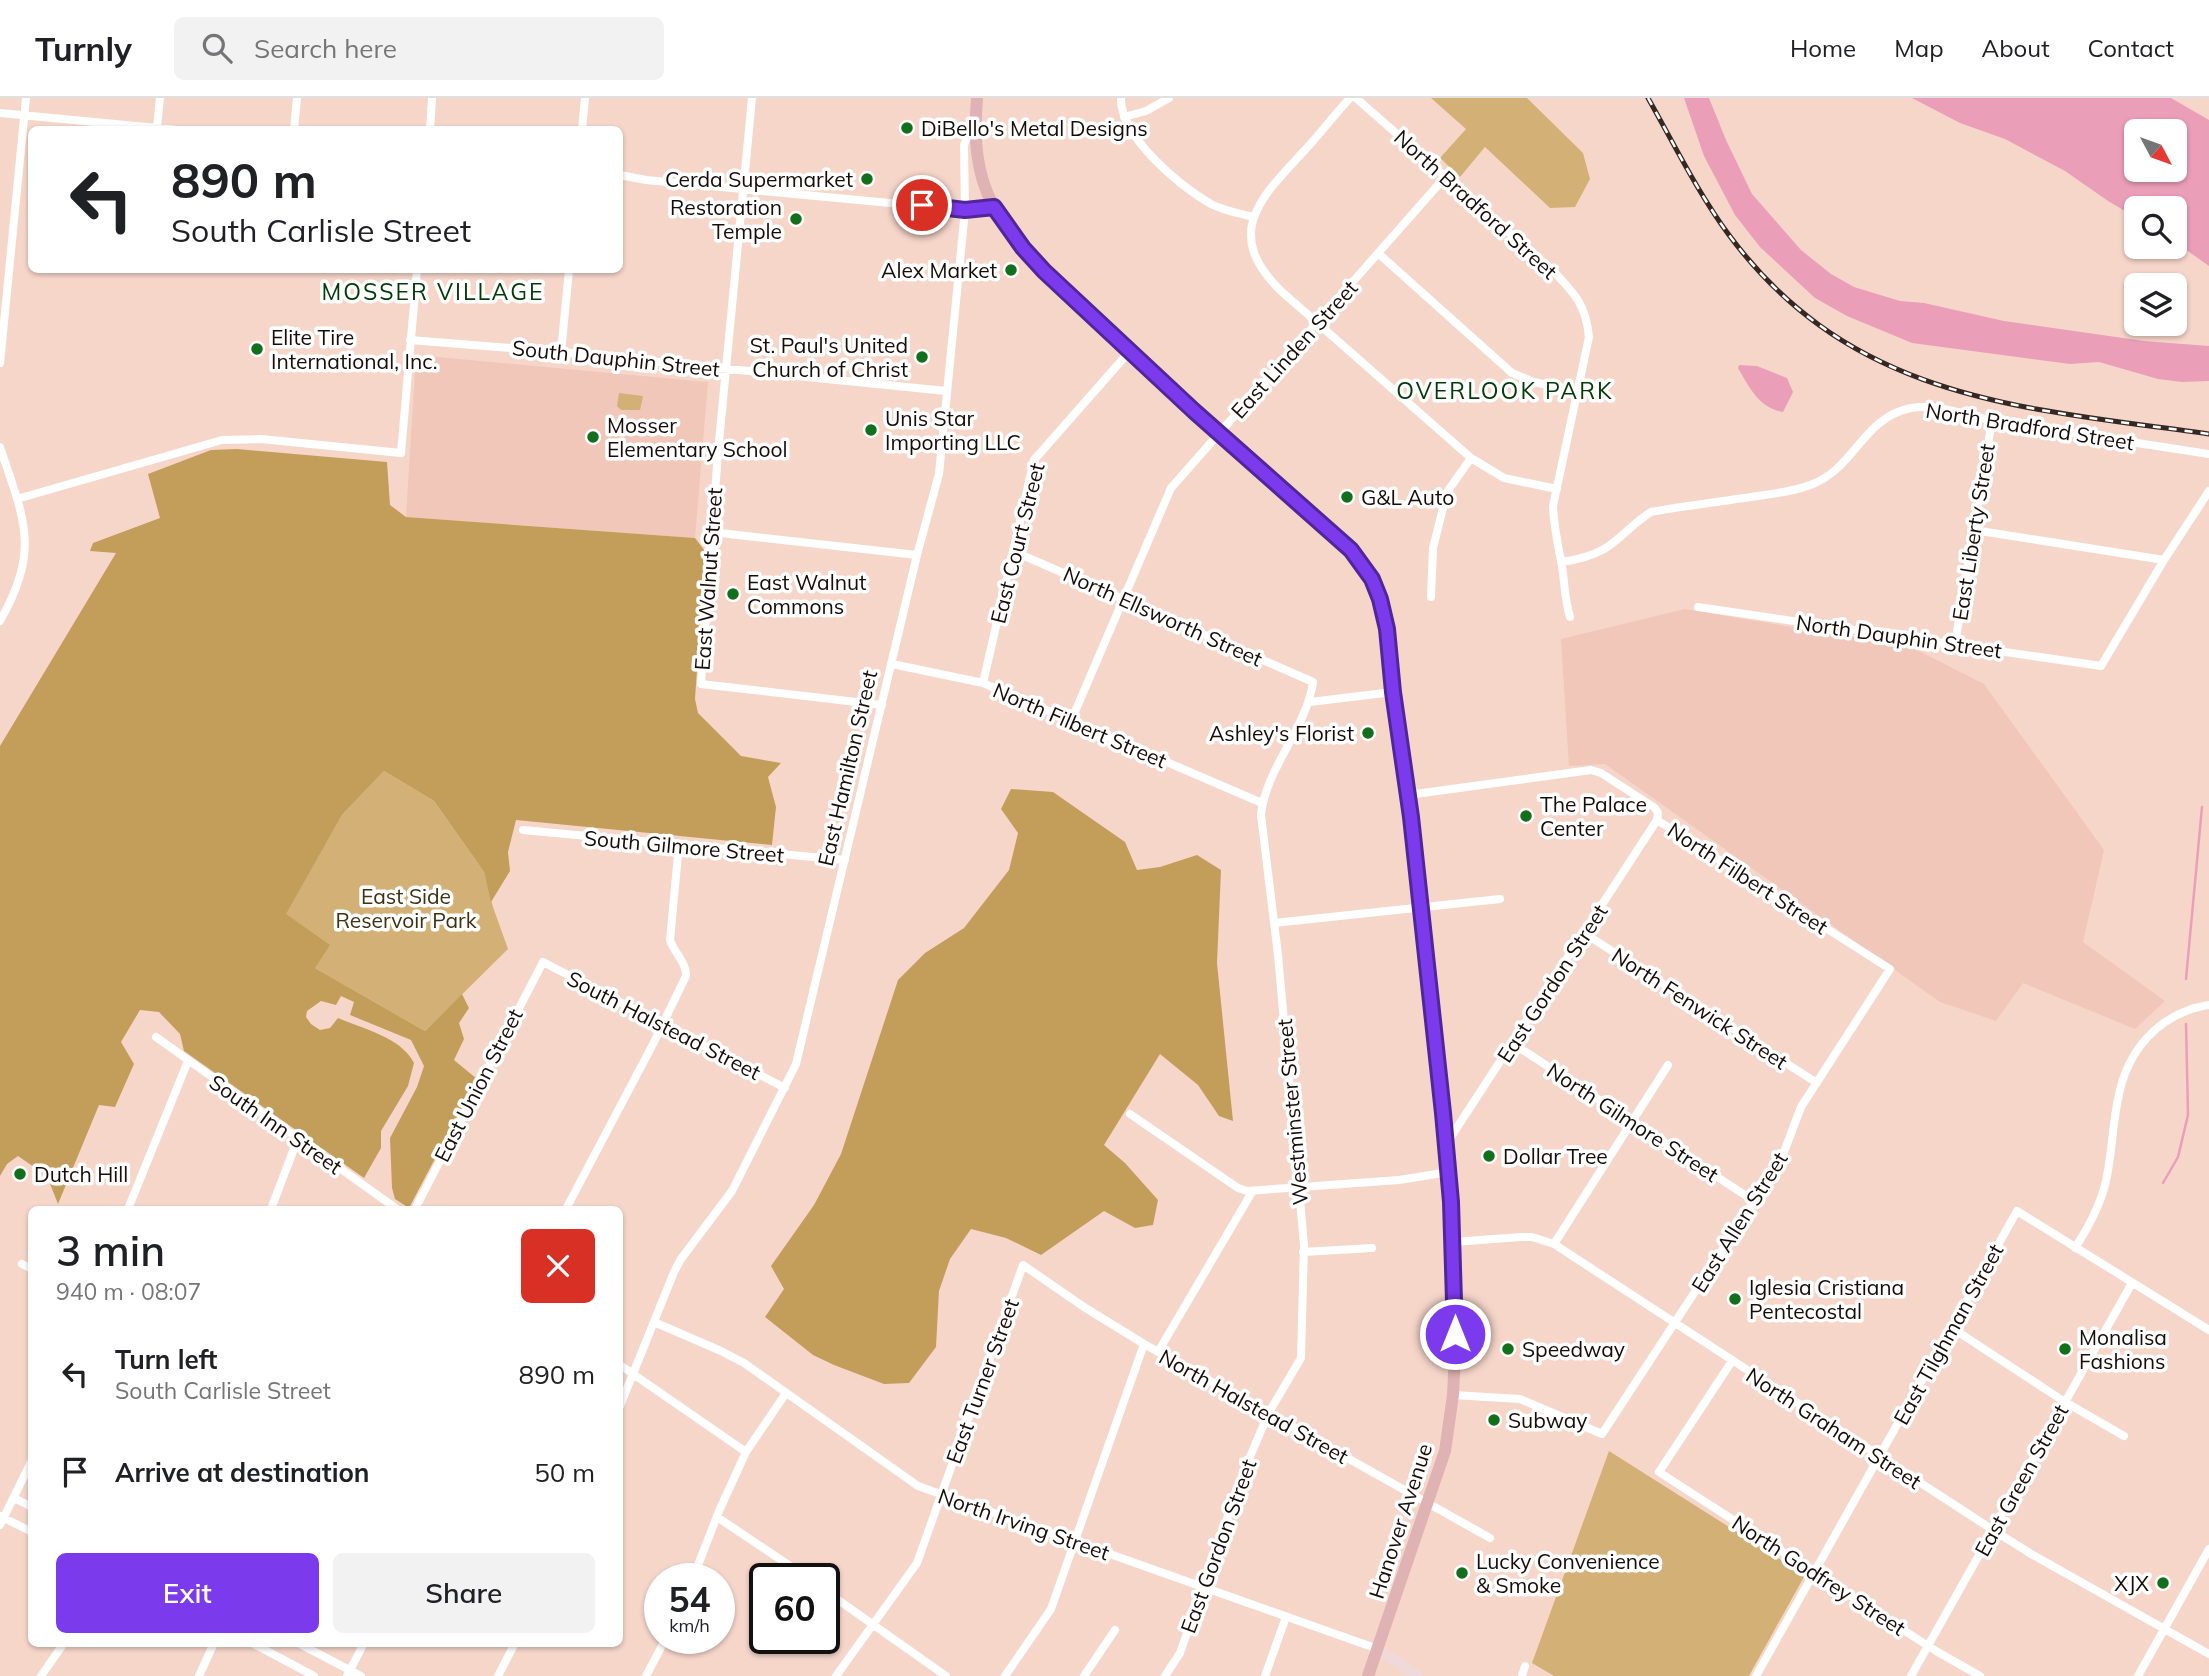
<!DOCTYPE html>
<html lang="en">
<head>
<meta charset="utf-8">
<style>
  :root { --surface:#fff; --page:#f2f2f2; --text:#202124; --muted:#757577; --line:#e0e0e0; --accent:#7c3aed }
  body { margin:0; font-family:Mulish,sans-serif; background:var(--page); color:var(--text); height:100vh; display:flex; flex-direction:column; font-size:26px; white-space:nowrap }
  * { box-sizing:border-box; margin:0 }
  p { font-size:23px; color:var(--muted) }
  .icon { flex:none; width:38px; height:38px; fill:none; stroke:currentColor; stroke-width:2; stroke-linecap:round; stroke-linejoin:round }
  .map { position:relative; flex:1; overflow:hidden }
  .sheet { position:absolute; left:28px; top:1108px; width:595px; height:441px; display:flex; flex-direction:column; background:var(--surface); border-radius:10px; box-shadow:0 2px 5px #0004 }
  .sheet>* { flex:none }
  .banner { position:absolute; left:28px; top:28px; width:595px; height:147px; border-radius:10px; box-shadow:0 2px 5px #0004; background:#fff; color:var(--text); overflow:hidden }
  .needle { width:46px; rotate:131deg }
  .tools { position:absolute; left:2124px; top:21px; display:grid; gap:14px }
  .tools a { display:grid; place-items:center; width:63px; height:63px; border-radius:10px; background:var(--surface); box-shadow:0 2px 5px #0004; font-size:35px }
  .speed { position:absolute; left:644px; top:1465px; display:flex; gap:14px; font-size:35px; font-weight:700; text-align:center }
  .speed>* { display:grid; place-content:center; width:91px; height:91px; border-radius:50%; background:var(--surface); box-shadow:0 2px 5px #0004; line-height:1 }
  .speed small { font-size:18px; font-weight:400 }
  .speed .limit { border:4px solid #111; border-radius:10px; background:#fff; color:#111 }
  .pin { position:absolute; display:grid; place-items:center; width:60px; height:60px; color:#fff; margin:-30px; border:4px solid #fff; border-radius:50%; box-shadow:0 2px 7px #0007 }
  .me { position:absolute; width:77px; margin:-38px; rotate:0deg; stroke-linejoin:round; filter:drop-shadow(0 0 5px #0008) }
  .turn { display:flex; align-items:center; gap:24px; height:147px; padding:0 28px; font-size:32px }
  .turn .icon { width:91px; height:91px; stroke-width:2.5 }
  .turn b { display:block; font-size:49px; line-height:60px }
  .round { display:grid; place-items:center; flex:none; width:74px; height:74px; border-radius:10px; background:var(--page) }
  .summary { display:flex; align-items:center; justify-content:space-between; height:119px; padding:0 28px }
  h1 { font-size:42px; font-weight:600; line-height:52px }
  .button { display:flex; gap:14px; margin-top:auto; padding:14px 28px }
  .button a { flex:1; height:80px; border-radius:10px; background:var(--accent); color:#fff; font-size:28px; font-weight:600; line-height:80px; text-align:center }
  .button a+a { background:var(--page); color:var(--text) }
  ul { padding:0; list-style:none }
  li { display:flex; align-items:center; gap:21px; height:98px; padding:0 28px }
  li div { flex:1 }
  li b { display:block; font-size:26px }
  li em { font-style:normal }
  header { display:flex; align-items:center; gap:42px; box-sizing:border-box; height:98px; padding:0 35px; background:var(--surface); border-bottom:2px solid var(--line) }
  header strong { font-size:33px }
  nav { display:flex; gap:38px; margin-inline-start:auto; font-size:24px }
  .search { width:490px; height:63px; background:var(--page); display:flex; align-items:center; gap:18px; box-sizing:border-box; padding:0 24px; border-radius:10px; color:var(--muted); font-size:26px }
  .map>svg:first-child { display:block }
  .built { fill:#f0c7b9 }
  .green { fill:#d3b176 }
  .forest { fill:#c39e5b }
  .water { fill:#eb9eb8; fill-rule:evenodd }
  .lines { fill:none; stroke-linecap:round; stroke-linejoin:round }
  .stream { stroke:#eb9eb8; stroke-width:2.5 }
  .minor { stroke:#fff; stroke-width:8 }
  .secondary { stroke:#efd9d9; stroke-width:10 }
  .primary { stroke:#dfb2b3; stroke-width:12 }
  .rail-casing { stroke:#352822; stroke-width:5 }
  .rail { stroke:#fff; stroke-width:2.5; stroke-dasharray:8; stroke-linecap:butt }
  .route-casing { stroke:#51269a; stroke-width:18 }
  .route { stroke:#7c3aed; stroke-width:12 }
  .poi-dot { fill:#126f1b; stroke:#fff; stroke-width:2.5 }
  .labels { text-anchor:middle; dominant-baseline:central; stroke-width:7; stroke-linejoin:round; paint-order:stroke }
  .poi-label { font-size:21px; fill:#160c08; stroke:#fff; text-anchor:start }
  .street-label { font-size:21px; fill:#160c08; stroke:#fff }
  .park-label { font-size:21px; fill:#403012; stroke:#fff }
  .neighbourhood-label { font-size:23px; letter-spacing:2px; fill:#003b05; stroke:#fff }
</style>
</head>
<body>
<header>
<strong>Turnly</strong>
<div class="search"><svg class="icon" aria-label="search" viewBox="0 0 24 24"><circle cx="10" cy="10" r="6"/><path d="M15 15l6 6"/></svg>Search here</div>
<nav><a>Home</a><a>Map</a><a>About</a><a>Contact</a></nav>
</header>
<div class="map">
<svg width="2209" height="1578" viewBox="0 0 2209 1578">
  <rect width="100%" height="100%" fill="#f7d6ca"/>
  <path class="built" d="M416 257 708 284 695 440 406 419Z
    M1685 511 1911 549 1984 586 2104 752 2083 844 2165 903 2135 931 2023 885 1996 923 1940 904 1605 666 1569 668 1561 541Z"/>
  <path class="green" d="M1431 0H1527L1583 55 1590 81 1575 109 1550 110 1485 49 1460 79 1440 60 1466 31Z
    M619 295 643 298 640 312H621L617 308Z
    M384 673 434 703 484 774 493 809 508 851 425 933 315 870 285 816 342 717Z
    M1609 1353 1805 1477 1749 1578H1554L1532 1565Z"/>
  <path class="forest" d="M237 351 387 364 390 407 406 419 695 440 705 453 695 601 698 615 741 658 781 665 768 679 776 709 772 747 516 722 508 754 510 773 491 804 484 774 434 703 384 673 342 717 286 816 330 847 315 870 425 933 462 896 469 910 459 925 464 941 454 962 477 981 409 1110 395 1101 392 1090 390 1040 417 989 424 968 411 942 350 917 354 904 341 898 336 907 321 903 307 913 306 919 311 926 320 932 330 930 338 920C363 931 401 939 414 965L408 988 381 1033V1050L364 1080 184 953 180 936 159 914 140 912 121 944 134 966 115 1009 99 1007 58 1106 47 1078 18 1058 7 1066 0 1078V648L116 455 90 453 93 445 160 420 148 376 211 352Z
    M1011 691 1053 694 1125 744 1137 772 1160 769 1197 757 1221 772 1217 865 1233 1023 1219 1018 1198 987 1160 956 1104 1047 1125 1065 1158 1102 1153 1127 1135 1130 1104 1113 1041 1157 1006 1140 971 1131 950 1161 939 1193 936 1249 909 1285 884 1286 834 1267 813 1257 765 1219 784 1191 771 1168 814 1107 841 1056 898 882 925 855 964 830 1009 772 1018 735 1001 711Z"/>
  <path class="water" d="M1684 0H1709L1726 42 1752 96 1801 152 1831 176 1854 189 1900 203 1924 205 2004 223 2144 243 2209 248V283L2182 284 2158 281 2099 264 2070 266 1912 245 1847 218 1815 200 1760 149 1735 117 1704 58Z
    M1912 0H2171L2209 22V168L2175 144V110H2137V120L2108 103 2065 73 2005 41 1960 25ZM2175 33V72H2137V33Z
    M1739 267 1757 268 1787 280 1793 294 1783 314C1759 310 1749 289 1738 270Z"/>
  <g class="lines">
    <path class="stream" d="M2186 881 2202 709
      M2163 1085 2178 1059 2188 1017 2186 926"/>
    <path class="minor" d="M752 0 718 354 701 586 882 607
      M1121 0C1120 39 1180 88 1211 106 1224 113 1239 115 1253 119
      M1350 0C1334 17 1320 36 1304 53 1259 101 1223 136 1281 193L1471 360 1504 380 1557 391
      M1356 0 1555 175C1576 197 1586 208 1589 239L1553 408C1554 429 1557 443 1561 463 1565 482 1564 500 1570 519
      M0 15 178 32
      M1124 19 1146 13 1169 0
      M157 29 160 0
      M294 32 297 0
      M430 32 432 0
      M582 32 585 0
      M620 77 646 82 965 112 994 109
      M1379 156 1512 275 1534 284 1577 293
      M410 242 561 254 946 293
      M561 254 569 172
      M0 265 26 0
      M0 349C24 422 41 450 0 523
      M17 401 222 342 261 341 401 355 417 172
      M1974 432 2164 462
      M711 434 917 457
      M1013 453 1313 584C1307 629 1265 672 1261 717L1278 857 1304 1147 1301 1260 1268 1316 1242 1378 1180 1555 1165 1578
      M1561 464C1576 462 1590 459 1604 451 1620 442 1634 424 1651 414 1684 408 1718 404 1751 399 1771 396 1793 394 1813 386 1855 369 1864 319 1911 310 1937 305 1968 318 1994 323 2066 334 2137 345 2209 356
      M1431 499 1433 450 1447 394 1471 360
      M1698 509 2101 568 2164 462 2209 393
      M1955 546 1992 322
      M892 566 983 585 1262 705
      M983 585 1034 362 1129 254
      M1310 604 1393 594
      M1071 623 1171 390 1446 78
      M1408 697 1591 672 1601 675 1655 710 1658 715 1657 722 1890 871 1801 1009 1781 1062 1602 1336 1520 1301 1453 1297
      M523 732 845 762
      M1274 825 1500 801
      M1584 835 1817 985
      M156 939 397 1111
      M1512 945 1754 1103
      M1130 1016 1238 1090 1247 1093 1399 1082 1449 1074
      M1447 1045 1657 722
      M128 1111 188 963
      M271 1111 298 1040
      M415 1111 543 864 785 990
      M566 1111 653 946 686 878C687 865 674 855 670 842L679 746
      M1453 1144 1521 1139H1532L1554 1146 1993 1432 2033 1457 2209 1556
      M1554 1146 1668 967
      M2075 1150C2088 1130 2099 1110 2105 1087 2112 1059 2112 1030 2118 1001 2127 952 2159 915 2209 907
      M1303 1154 1372 1150
      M22 1166 32 1171
      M654 1224 721 1253 744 1265 918 1388 1378 1551
      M1952 1230 2065 1304 2124 1338
      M1158 1254 1252 1094
      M1732 1263 1659 1374 1936 1553 1980 1578
      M620 1267 746 1354
      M620 1308 674 1174 681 1161 732 1093 796 966 917 457 939 376 965 112 964 47 973 25
      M14 1400 32 1409
      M0 1418 32 1434
      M717 1419 808 1480
      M0 1427 32 1362
      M693 1480 719 1413 746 1354 786 1295
      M824 1492 946 1578
      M252 1545 314 1578
      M298 1545 361 1578
      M41 1578 64 1545
      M199 1578 214 1545
      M347 1578 364 1545
      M498 1578 515 1545
      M646 1578 666 1540
      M836 1578 917 1465 1023 1167 1084 1209 1144 1246 1490 1440
      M1005 1578 1051 1511 1144 1246
      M1084 1578 1115 1532
      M1265 1578 1286 1519
      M1522 1578 1525 1568
      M1756 1578 2017 1113 2209 1232
      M1911 1578 2132 1185
      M2138 1578 2209 1451"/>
    <path class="secondary" d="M1378 1551 1418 1578"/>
    <path class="primary" d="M977 0C974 38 975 75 994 109 1024 162 1073 201 1116 242 1192 314 1271 384 1351 452L1372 481 1384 517 1422 809 1449 1074 1455 1181V1255L1453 1297 1445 1353 1368 1578"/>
    <g class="rail-casing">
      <path id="rail" d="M1648 0C1674 46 1698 95 1729 137 1852 303 2023 310 2209 336"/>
    </g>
    <use href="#rail" class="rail"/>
  </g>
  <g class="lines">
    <g class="route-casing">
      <path id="route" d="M922 107 965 112 994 109 1023 150 1044 173 1194 313 1351 452 1372 481 1380 501 1387 531 1393 594 1411 719 1443 1015 1451 1104 1455 1236"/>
    </g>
    <use href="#route" class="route"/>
  </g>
  <g class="poi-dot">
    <circle cx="907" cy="30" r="7"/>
    <circle cx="867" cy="81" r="7"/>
    <circle cx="796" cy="121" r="7"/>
    <circle cx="1011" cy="172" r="7"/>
    <circle cx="257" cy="251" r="7"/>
    <circle cx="922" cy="259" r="7"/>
    <circle cx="871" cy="332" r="7"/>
    <circle cx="593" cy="339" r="7"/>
    <circle cx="1347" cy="399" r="7"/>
    <circle cx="733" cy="496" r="7"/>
    <circle cx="1368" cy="635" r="7"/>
    <circle cx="1526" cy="718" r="7"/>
    <circle cx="1489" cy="1058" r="7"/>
    <circle cx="20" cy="1076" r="7"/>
    <circle cx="1735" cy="1201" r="7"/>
    <circle cx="1508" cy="1251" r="7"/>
    <circle cx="2065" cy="1251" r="7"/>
    <circle cx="1494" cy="1322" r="7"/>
    <circle cx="1462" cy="1475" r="7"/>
    <circle cx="2163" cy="1485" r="7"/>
  </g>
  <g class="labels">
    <g class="poi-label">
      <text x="921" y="30">DiBello's Metal Designs</text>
      <text x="853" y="81" text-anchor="end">Cerda Supermarket</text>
      <text x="782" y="109" text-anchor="end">Restoration<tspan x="782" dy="24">Temple</tspan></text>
      <text x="997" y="172" text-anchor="end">Alex Market</text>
      <text x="271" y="239">Elite Tire<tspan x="271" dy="24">International, Inc.</tspan></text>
      <text x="908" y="247" text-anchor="end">St. Paul's United<tspan x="908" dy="24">Church of Christ</tspan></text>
      <text x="885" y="320">Unis Star<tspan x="885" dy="24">Importing LLC</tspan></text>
      <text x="607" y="327">Mosser<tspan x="607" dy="24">Elementary School</tspan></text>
      <text x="1361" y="399">G&amp;L Auto</text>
      <text x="747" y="484">East Walnut<tspan x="747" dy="24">Commons</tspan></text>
      <text x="1354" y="635" text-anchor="end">Ashley's Florist</text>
      <text x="1540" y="706">The Palace<tspan x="1540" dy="24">Center</tspan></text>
      <text x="1503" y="1058">Dollar Tree</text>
      <text x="34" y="1076">Dutch Hill</text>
      <text x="1749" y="1189">Iglesia Cristiana<tspan x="1749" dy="24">Pentecostal</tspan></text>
      <text x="2079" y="1239">Monalisa<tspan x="2079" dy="24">Fashions</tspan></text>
      <text x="1522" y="1251">Speedway</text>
      <text x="1508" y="1322">Subway</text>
      <text x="1476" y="1463">Lucky Convenience<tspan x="1476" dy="24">&amp; Smoke</tspan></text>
      <text x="2149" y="1485" text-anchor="end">XJX</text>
    </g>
    <g class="street-label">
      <text transform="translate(1476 106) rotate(42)">North Bradford Street</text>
      <text transform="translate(1294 251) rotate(-48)">East Linden Street</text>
      <text transform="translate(616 260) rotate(6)">South Dauphin Street</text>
      <text transform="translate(2030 328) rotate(9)">North Bradford Street</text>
      <text transform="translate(1973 434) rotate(-81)">East Liberty Street</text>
      <text transform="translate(1017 445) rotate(-76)">East Court Street</text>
      <text transform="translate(708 481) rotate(-86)">East Walnut Street</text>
      <text transform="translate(1163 518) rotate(24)">North Ellsworth Street</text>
      <text transform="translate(1899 538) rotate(8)">North Dauphin Street</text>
      <text transform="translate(1080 627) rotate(23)">North Filbert Street</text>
      <text transform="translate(847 670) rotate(-77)">East Hamilton Street</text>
      <text transform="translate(684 748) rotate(5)">South Gilmore Street</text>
      <text transform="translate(1748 780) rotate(33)">North Filbert Street</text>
      <text transform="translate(1552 885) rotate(-57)">East Gordon Street</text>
      <text transform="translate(1700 910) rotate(33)">North Fenwick Street</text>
      <text transform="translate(664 927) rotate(27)">South Halstead Street</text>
      <text transform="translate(478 987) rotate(-63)">East Union Street</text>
      <text transform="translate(1292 1014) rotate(-95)">Westminster Street</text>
      <text transform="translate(1633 1024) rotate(33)">North Gilmore Street</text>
      <text transform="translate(276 1026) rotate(35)">South Inn Street</text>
      <text transform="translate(1739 1124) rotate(-58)">East Allen Street</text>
      <text transform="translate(1948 1236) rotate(-61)">East Tilghman Street</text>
      <text transform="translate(982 1283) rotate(-70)">East Turner Street</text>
      <text transform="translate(1254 1308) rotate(29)">North Halstead Street</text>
      <text transform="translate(1834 1330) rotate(33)">North Graham Street</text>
      <text transform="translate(2021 1382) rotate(-61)">East Green Street</text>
      <text transform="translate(1400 1423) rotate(-72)">Hanover Avenue</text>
      <text transform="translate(1024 1426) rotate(19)">North Irving Street</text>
      <text transform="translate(1218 1448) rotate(-70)">East Gordon Street</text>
      <text transform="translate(1819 1477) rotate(33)">North Godfrey Street</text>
    </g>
    <g class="park-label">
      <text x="406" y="798">East Side<tspan x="406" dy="24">Reservoir Park</tspan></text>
    </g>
    <g class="neighbourhood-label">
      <text x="433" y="193">MOSSER VILLAGE</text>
      <text x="1505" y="292">OVERLOOK PARK</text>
    </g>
  </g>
</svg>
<div class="tools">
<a><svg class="needle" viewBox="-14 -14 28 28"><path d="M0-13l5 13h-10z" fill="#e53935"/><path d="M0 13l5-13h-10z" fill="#757577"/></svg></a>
<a><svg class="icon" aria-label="search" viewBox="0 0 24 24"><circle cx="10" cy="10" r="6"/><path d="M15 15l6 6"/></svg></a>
<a><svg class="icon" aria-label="layers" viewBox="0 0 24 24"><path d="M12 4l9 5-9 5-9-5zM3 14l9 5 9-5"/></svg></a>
</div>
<div class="speed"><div>54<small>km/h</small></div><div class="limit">60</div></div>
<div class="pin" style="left:922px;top:107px;background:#d93025"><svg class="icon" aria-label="arrive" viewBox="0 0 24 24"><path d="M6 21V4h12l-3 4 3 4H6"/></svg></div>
<svg class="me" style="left:1455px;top:1236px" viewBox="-20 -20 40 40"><circle r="17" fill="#7c3aed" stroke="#fff" stroke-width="3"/><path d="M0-11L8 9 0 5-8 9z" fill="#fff"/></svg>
<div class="banner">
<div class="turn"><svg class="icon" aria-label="left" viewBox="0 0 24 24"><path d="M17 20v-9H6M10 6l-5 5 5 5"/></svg><div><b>890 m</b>South Carlisle Street</div></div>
</div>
<section class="sheet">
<div class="summary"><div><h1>3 min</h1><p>940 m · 08:07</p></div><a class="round" style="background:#d93025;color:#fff"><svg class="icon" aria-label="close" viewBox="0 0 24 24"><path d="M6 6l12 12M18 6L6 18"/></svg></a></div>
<ul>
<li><svg class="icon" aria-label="left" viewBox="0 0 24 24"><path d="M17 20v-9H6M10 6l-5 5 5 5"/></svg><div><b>Turn left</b><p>South Carlisle Street</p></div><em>890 m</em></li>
<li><svg class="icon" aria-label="arrive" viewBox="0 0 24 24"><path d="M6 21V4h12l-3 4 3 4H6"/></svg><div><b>Arrive at destination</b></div><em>50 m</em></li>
</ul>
<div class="button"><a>Exit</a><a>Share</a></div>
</section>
</div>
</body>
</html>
